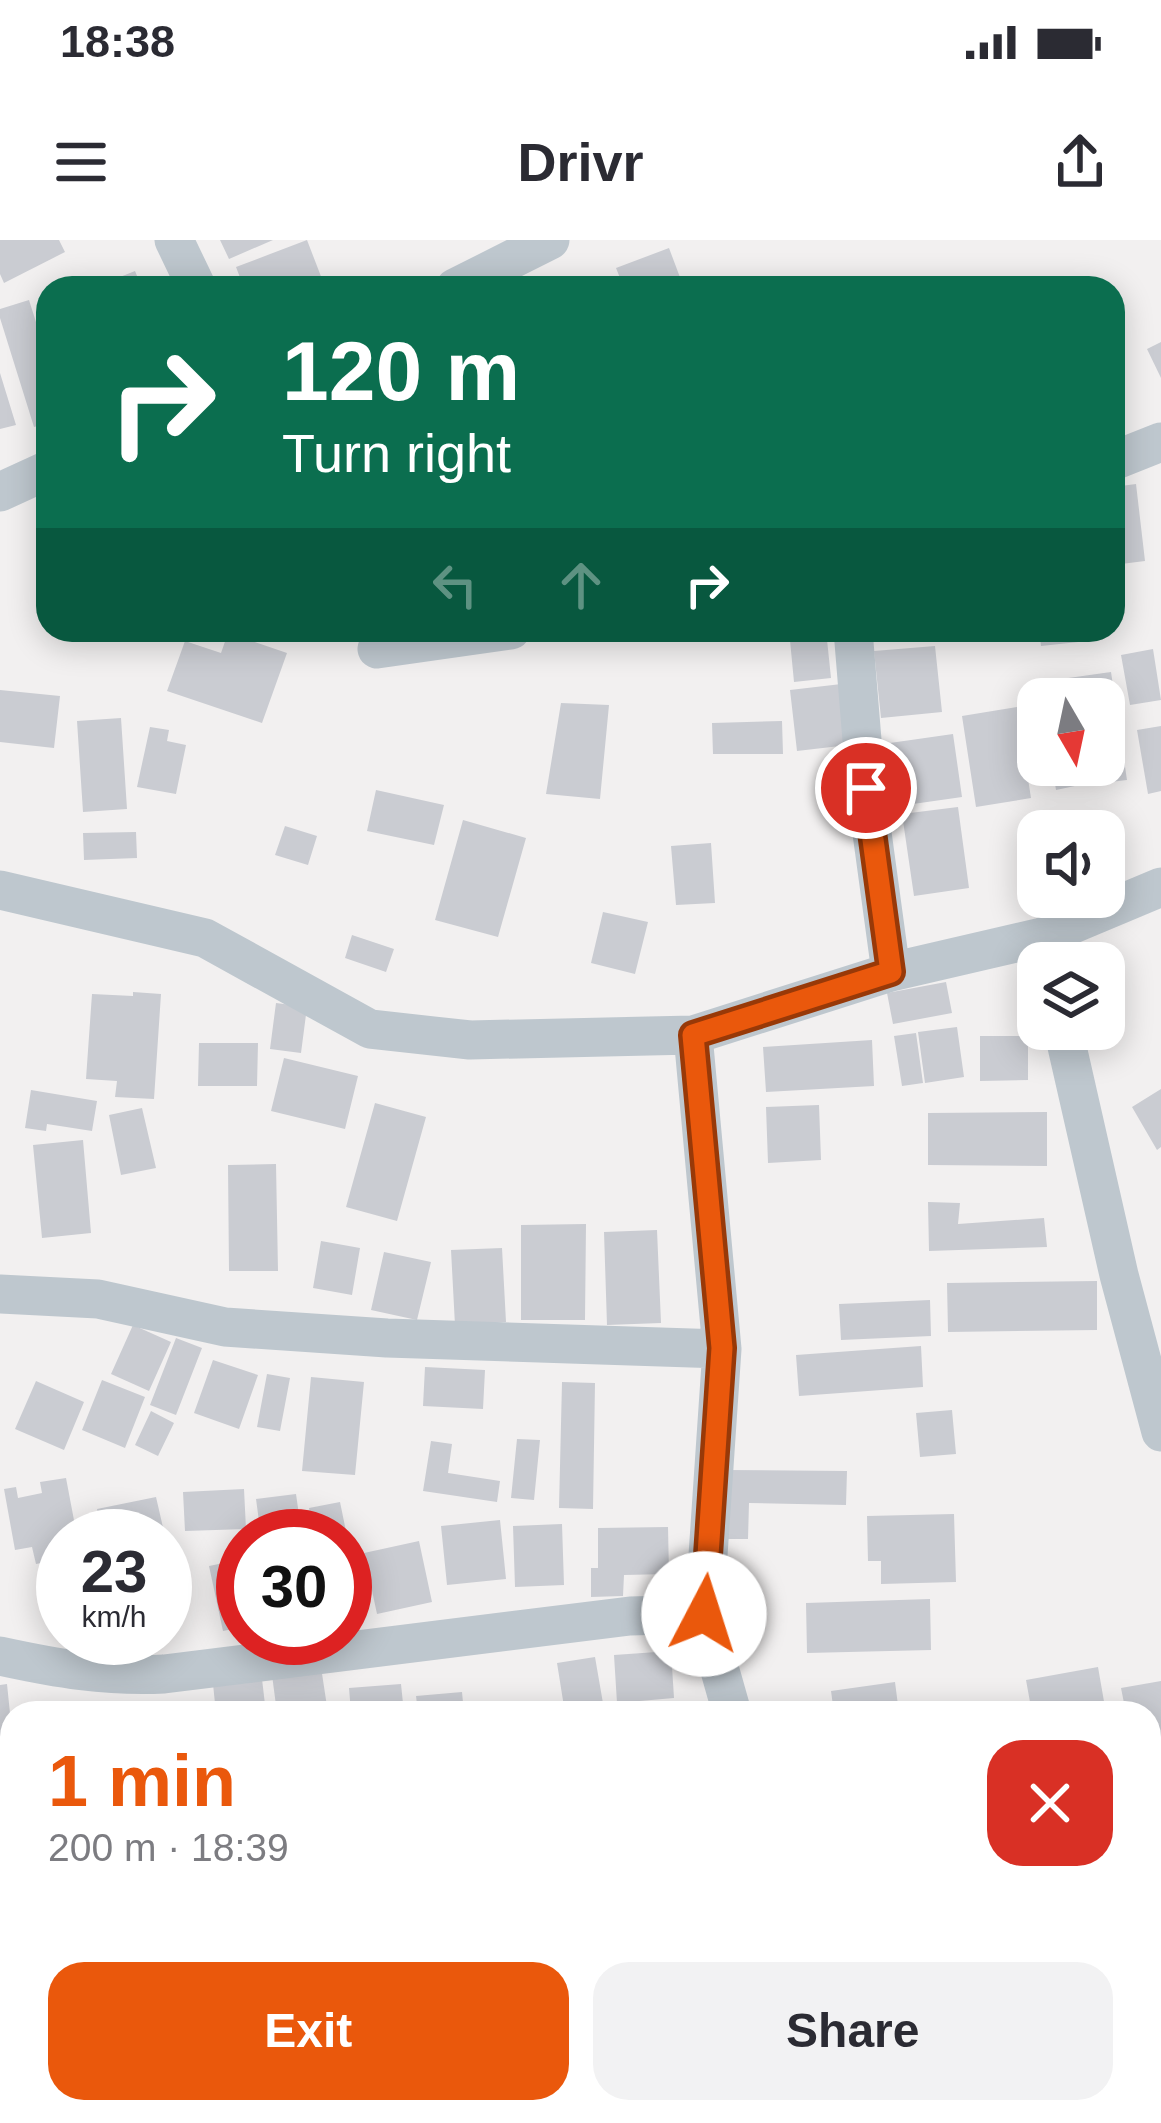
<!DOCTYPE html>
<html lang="en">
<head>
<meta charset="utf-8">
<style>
  :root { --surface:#fff; --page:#f2f2f3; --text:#2b2b33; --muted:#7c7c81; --accent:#ea580c }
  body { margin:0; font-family:Arial,sans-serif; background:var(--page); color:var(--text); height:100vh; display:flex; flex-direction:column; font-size:45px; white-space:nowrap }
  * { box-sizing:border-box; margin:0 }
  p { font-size:39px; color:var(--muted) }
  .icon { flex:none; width:66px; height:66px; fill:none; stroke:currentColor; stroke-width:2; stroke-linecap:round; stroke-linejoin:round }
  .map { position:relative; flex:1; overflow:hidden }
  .details { position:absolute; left:0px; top:1461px; width:1161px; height:423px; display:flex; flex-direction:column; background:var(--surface); border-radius:36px 36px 0 0; box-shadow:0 6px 30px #0003 }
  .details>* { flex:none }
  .hud { position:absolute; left:36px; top:36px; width:1089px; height:366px; border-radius:36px; box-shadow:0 6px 30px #0003; background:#0b6e4f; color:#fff; overflow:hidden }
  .needle { width:78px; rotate:171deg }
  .controls { position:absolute; left:1017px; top:438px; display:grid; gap:24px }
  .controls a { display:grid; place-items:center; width:108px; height:108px; border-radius:24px; background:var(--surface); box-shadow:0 6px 30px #0003; font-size:60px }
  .speed { position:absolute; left:36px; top:1269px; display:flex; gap:24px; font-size:60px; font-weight:700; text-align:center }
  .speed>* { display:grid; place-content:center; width:156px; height:156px; border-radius:50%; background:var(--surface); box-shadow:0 6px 30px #0003; line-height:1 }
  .speed small { font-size:30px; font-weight:400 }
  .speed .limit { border:18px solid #d22; background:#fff; color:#111 }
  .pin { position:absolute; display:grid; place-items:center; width:102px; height:102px; color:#fff; margin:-51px; border:6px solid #fff; border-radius:50%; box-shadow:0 3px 12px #0007 }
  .me { position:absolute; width:132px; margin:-66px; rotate:5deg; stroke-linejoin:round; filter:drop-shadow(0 0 9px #0008) }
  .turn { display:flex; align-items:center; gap:42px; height:252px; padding:0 48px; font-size:54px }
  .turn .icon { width:156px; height:156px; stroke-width:2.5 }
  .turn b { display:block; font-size:84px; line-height:102px }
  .lanes { display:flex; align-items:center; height:114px; padding:0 48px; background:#0003; justify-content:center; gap:60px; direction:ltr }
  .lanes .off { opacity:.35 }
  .round { display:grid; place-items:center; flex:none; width:126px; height:126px; border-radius:36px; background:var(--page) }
  .head { display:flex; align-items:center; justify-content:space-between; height:204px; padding:0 48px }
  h1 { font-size:72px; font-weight:800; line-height:90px; color:var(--accent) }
  .cta { display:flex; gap:24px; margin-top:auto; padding:24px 48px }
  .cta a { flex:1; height:138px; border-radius:36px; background:var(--accent); color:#fff; font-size:48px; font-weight:800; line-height:138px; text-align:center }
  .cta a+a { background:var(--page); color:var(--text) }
  .status { display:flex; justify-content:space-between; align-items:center; height:84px; padding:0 60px; background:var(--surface); direction:ltr }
  .status svg { height:33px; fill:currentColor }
  header { display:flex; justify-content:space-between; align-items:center; height:156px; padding:0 48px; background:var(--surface); font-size:54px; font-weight:800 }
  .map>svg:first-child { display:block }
  .building { fill:#caccd2 }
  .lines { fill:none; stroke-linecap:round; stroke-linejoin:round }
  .minor { stroke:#bec7ce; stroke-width:39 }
  .route-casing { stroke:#983908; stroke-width:30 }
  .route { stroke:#ea580c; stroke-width:21 }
</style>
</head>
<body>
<div class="status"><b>18:38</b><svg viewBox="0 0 49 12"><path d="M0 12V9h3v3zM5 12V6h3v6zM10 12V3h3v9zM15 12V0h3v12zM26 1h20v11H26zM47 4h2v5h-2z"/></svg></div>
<header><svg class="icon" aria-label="menu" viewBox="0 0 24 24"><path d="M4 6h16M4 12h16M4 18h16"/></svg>Drivr<svg class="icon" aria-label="share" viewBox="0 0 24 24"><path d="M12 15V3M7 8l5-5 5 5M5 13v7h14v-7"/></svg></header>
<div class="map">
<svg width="1161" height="1883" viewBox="0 0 1161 1883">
  <rect width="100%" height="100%" fill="#f2f0f0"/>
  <path class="building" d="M0 0H59L65 12 4 43 0 34Z
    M220 0H273L229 19Z
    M307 0 322 39 299 48H244L236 27Z
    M669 8 684 48H624L616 28Z
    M135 31 142 48H118L115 39Z
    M29 60 48 120V183L34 187 0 78V69Z
    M1161 102V138L1147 109Z
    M0 133 16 185 0 189Z
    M1136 244 1145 321 1113 325V247Z
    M789 390H826L831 438 794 442Z
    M1039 390H1096L1097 400 1041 406Z
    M228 393 287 413 262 483 167 451 185 401 221 413Z
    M935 406 942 472 881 478 874 411Z
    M1153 409 1161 460 1130 465 1121 415Z
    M1111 432 1127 540 1102 543 1099 525H1104V459H1042L1040 442Z
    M850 443 857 504 797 511 790 450Z
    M0 450 60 456 54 508 0 502Z
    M561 463 609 465 600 559 546 554Z
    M1017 467 1031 558 976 567 962 476Z
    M121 478 127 569 83 572 77 481Z
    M782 481 783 514H713L712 483Z
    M1161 486V551L1148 554 1137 490Z
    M150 487 169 490 167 501 186 505 176 554 137 547Z
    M953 494 962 557 892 567 883 504Z
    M1052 525H1087L1089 543 1056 550Z
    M376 550 444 565 434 605 367 591Z
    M958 567 969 648 914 656 902 574Z
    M463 580 526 598 498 697 435 680Z
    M285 586 317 596 308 625 275 615Z
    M136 592 137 618 84 620 83 593Z
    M711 603 715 663 676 665 671 606Z
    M603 672 648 682 635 734 591 723Z
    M352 695 394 709 386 732 345 718Z
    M946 742 952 773 893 784 887 753Z
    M133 752 161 754 154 859 115 857 117 841 86 839 92 754 133 756Z
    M276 763 307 767 301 813 270 809Z
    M957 787 964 837 925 843 918 792Z
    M916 793 923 843 902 846 894 796Z
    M980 796H1028V840L980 841Z
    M872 800 874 846 766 852 763 807Z
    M199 803H258L257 846H198Z
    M284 818 358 836 345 889 271 871Z
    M1161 849V907L1157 910 1132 867Z
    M31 850 97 861 92 891 47 884 46 891 25 888Z
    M375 863 426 877 397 981 346 967Z
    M819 865 821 920 768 923 766 867Z
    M142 868 156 928 121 935 109 875Z
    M1047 872V926L928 925V873Z
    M83 900 91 993 42 998 33 905Z
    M276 924 278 1031H229L228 925Z
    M928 962 960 963 958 984 1044 978 1047 1007 929 1011Z
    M586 984 585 1080H521V985Z
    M657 990 661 1083 607 1085 604 992Z
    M321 1001 360 1008 352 1055 313 1048Z
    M502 1008 506 1082 455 1085 451 1010Z
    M384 1012 431 1022 417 1080 371 1070Z
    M1097 1041V1090L948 1092 947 1043Z
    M930 1060 931 1096 841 1100 839 1064Z
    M133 1085 171 1102 149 1151 111 1134Z
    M176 1098 202 1108 176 1175 150 1165Z
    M921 1106 923 1147 799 1156 796 1115Z
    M213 1120 258 1135 239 1189 194 1173Z
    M425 1127 485 1130 483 1169 423 1166Z
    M267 1134 290 1138 280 1191 257 1187Z
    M311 1137 364 1142 355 1235 302 1231Z
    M102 1140 145 1157 125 1208 82 1190Z
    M36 1141 84 1162 64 1210 15 1189Z
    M562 1142 595 1143 593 1269 559 1268Z
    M952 1170 956 1214 920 1217 916 1173Z
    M151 1171 174 1183 158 1216 135 1205Z
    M517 1199 540 1200 534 1260 511 1258Z
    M431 1201 452 1204 448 1233 500 1241 497 1262 423 1251Z
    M725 1230 847 1231 846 1265 749 1263 748 1299H724Z
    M66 1238 77 1296H63V1301L53 1303 57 1320 36 1324 32 1307 15 1310 4 1249 16 1247 18 1258 42 1253 40 1242Z
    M244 1249 246 1289 185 1291 183 1252Z
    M296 1254 302 1296H261L256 1259Z
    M156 1257 165 1296H103L97 1269Z
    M340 1262 347 1296H314L309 1268Z
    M954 1274 956 1342 881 1344V1321H868L867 1276Z
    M500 1280 506 1339 447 1345 441 1286Z
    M562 1284 564 1345 515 1347 513 1286Z
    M668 1287 669 1334 624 1335 623 1356 591 1357V1328H598V1288Z
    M345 1299 361 1374 345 1377Z
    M419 1301 432 1362 377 1374 364 1313Z
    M243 1319V1387L223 1391 209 1326Z
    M930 1359 931 1410 807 1413 806 1363Z
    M671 1411 674 1458 617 1463 614 1415Z
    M595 1417 604 1469 565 1473 557 1423Z
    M321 1427 328 1473H277L272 1435Z
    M1098 1427 1106 1473H1032L1026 1440Z
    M262 1439 266 1473H216L213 1444Z
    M1161 1441V1548L1149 1550V1473H1126L1121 1448Z
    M895 1442 899 1473H834L831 1451Z
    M7 1444 12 1493 0 1496V1445Z
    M401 1444 404 1473H351L349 1448Z
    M462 1452 464 1473H418L416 1456Z
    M12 1506V1571L0 1548V1512Z
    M12 1640V1727L6 1728 0 1701V1643Z
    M12 1848V1872H96L98 1883H10L5 1849Z
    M129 1872H224L225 1883H130Z
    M233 1872H293L294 1883H234Z
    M538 1872H596L595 1883H537Z
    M1080 1872H1141V1874L1082 1883Z"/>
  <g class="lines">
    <path class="minor" d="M174 0 197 48
      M455 48 550 0
      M1113 221 1161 202
      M0 252 48 230
      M853 390 866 549 891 732
      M377 409 511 390
      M0 650 205 698 370 789 470 800 693 795 891 732 1042 697 1161 647
      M1063 789 1119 1035 1161 1192
      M693 795 722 1109 704 1374 732 1473
      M0 1054 98 1059 225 1087 387 1098 722 1109
      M0 1416C55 1428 107 1437 164 1434L630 1376 704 1374
      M1149 1687 1161 1684
      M0 1820 12 1818
      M319 1872 320 1883
      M958 1872V1883
      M657 1883 658 1872"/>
  </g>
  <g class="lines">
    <g class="route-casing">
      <path id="route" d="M704 1374 722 1108 693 795 891 732 866 548"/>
    </g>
    <use href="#route" class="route"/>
  </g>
</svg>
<div class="controls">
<a><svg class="needle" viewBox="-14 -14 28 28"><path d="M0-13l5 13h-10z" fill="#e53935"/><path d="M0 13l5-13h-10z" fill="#7c7c81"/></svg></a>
<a><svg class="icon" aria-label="sound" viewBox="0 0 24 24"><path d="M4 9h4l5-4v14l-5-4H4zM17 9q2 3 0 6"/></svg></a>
<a><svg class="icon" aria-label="layers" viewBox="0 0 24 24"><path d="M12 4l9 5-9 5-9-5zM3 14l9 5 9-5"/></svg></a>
</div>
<div class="speed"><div>23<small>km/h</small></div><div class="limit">30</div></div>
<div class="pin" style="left:866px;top:548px;background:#d93025"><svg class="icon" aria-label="arrive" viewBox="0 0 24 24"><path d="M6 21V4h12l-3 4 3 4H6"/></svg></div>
<svg class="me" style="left:704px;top:1374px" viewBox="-20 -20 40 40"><circle r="19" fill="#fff"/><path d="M0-13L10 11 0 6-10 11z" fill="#ea580c"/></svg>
<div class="hud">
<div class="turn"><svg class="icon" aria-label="right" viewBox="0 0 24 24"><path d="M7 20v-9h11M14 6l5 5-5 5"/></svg><div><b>120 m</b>Turn right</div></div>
<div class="lanes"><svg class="icon off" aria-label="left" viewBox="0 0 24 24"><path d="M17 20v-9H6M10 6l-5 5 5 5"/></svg><svg class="icon off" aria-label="ahead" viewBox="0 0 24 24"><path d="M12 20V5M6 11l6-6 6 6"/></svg><svg class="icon" aria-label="right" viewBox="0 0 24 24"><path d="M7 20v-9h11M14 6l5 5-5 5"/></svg></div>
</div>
<section class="details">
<div class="head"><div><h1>1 min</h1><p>200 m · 18:39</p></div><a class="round" style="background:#d93025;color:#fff"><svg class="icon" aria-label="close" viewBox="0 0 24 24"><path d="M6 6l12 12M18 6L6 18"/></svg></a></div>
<div class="cta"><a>Exit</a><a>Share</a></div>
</section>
</div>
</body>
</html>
